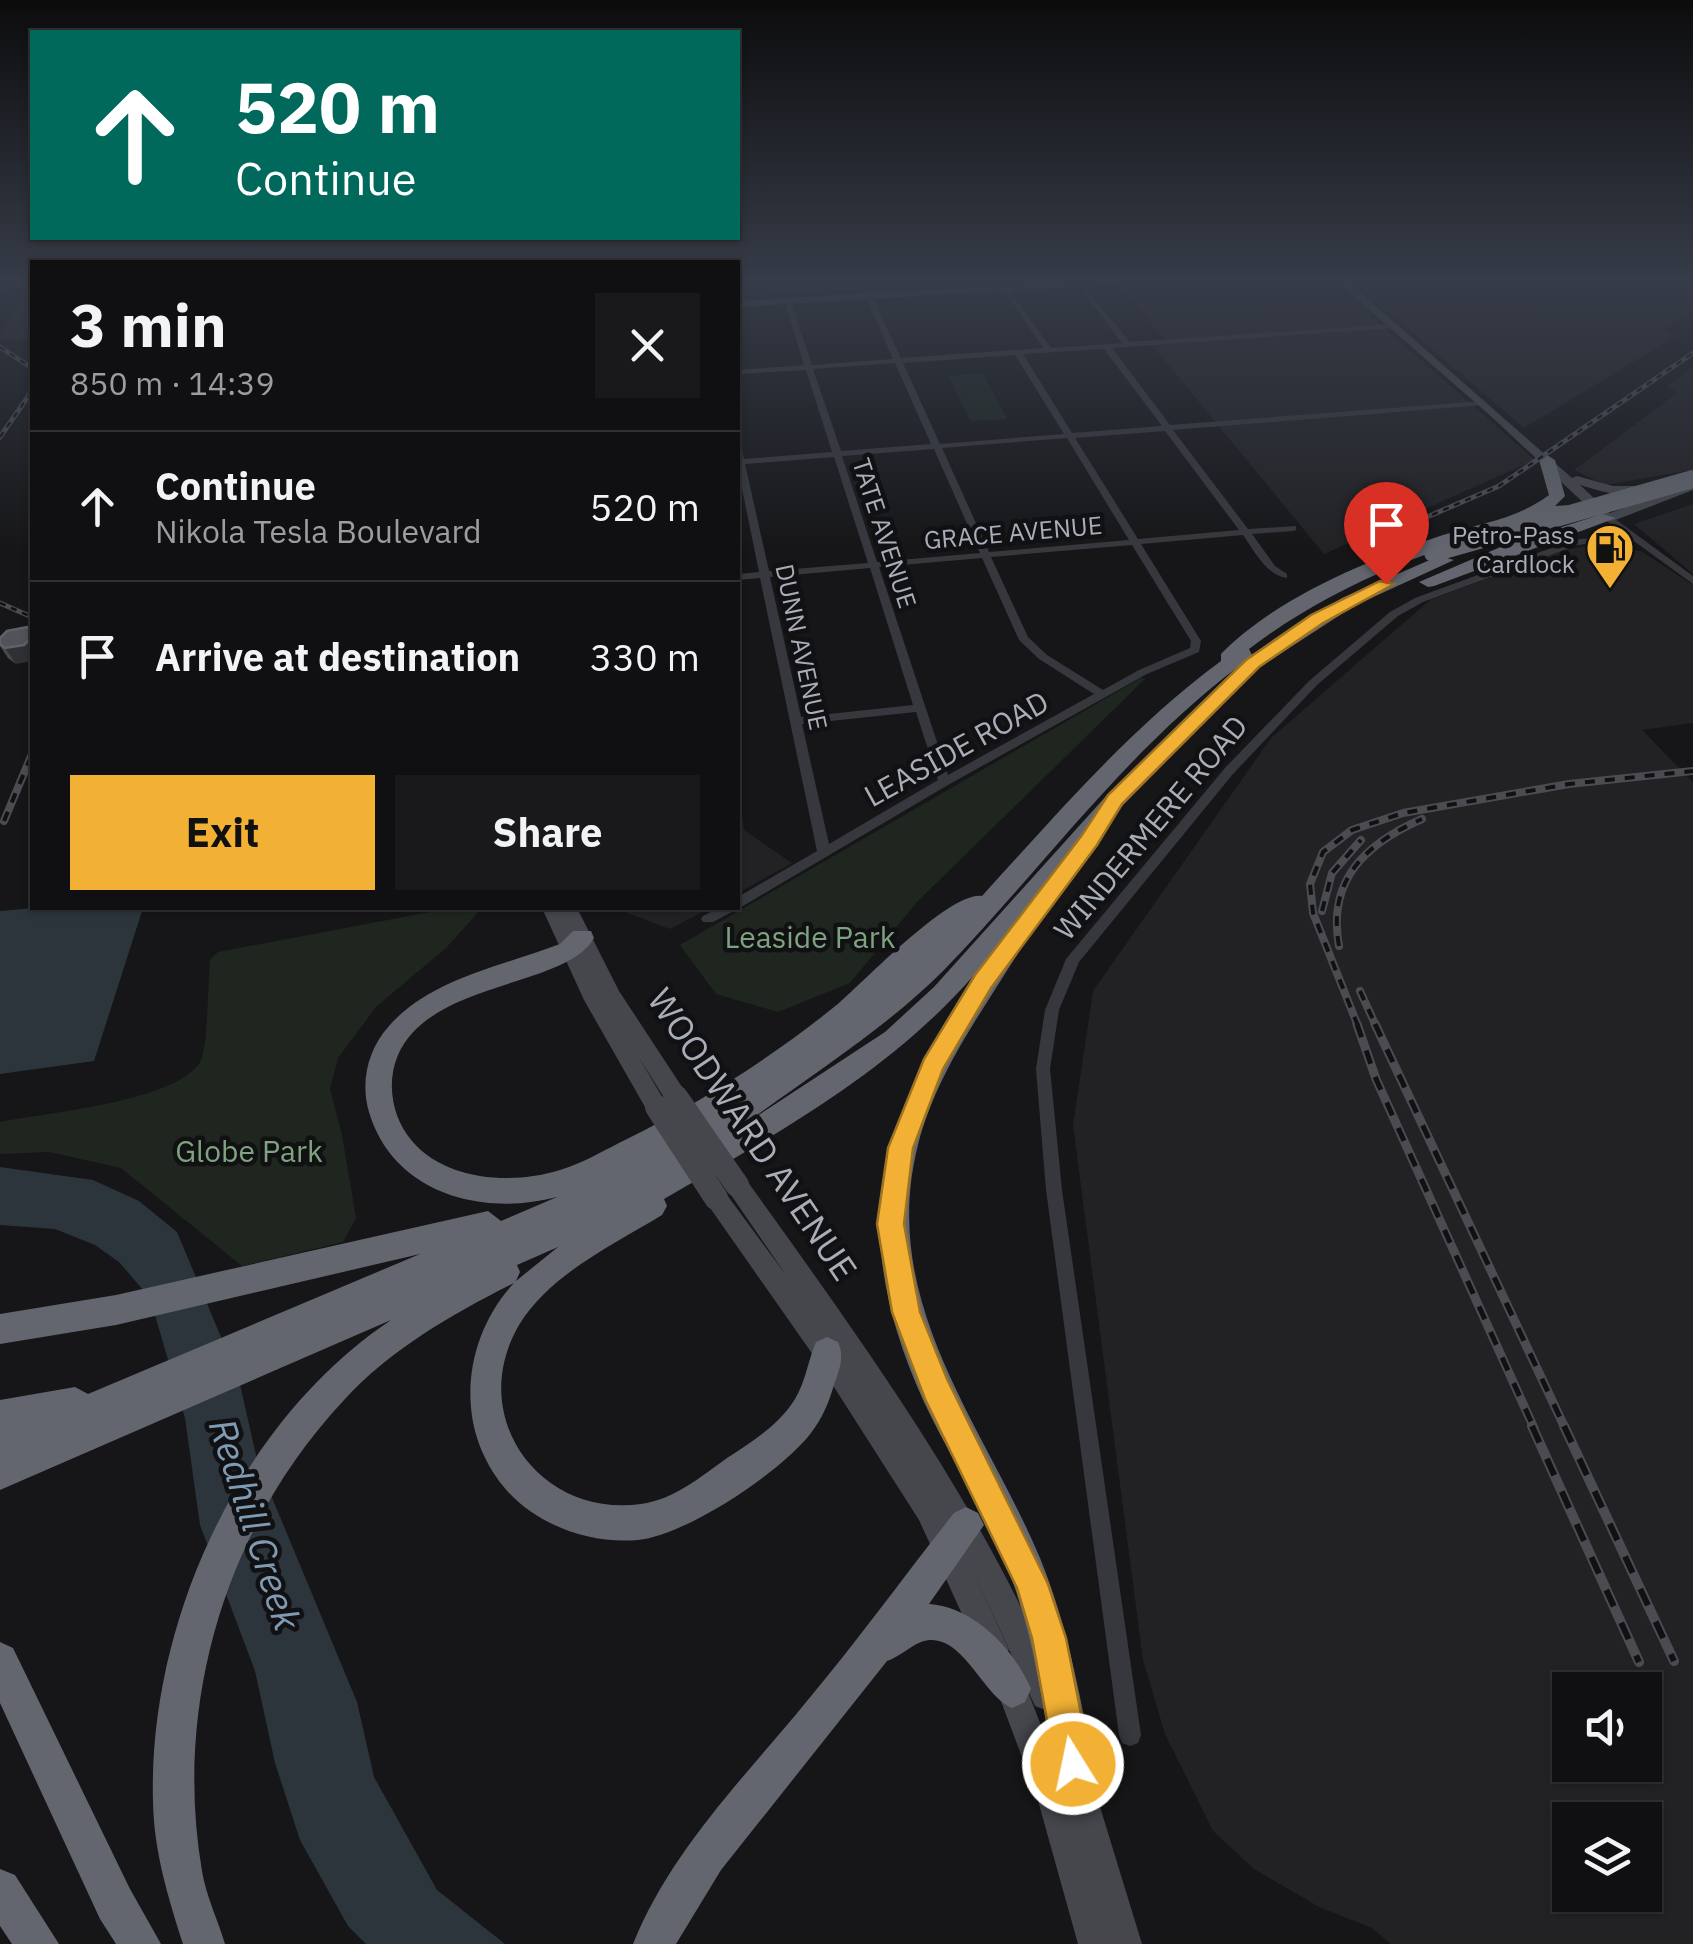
<!DOCTYPE html>
<html lang="en">
<head>
<meta charset="utf-8">
<style>
  :root { --surface:#101012; --page:#19191b; --text:#f1f3f6; --muted:#9c9d9f; --line:#303032; --accent:#f2b134 }
  body { margin:0; font-family:"IBM Plex Sans",sans-serif; background:var(--page); color:var(--text); height:100vh; display:flex; flex-direction:column; font-size:38px; white-space:nowrap }
  * { box-sizing:border-box; margin:0 }
  p { font-size:32px; color:var(--muted) }
  .icon { flex:none; width:55px; height:55px; fill:none; stroke:currentColor; stroke-width:2; stroke-linecap:round; stroke-linejoin:round }
  .map { position:relative; flex:1; overflow:hidden }
  .drawer { position:absolute; left:30px; top:260px; width:710px; height:650px; display:flex; flex-direction:column; background:var(--surface); border-radius:0px; box-shadow:0 2px 8px #0004,0 0 0 2px var(--line) }
  .drawer>* { flex:none }
  .hud { position:absolute; left:30px; top:30px; width:710px; height:210px; border-radius:0px; box-shadow:0 2px 8px #0004,0 0 0 2px var(--line); background:#00695c; color:#fff; overflow:hidden }
  .buttons { position:absolute; left:1552px; top:1672px; display:grid; gap:20px }
  .buttons a { display:grid; place-items:center; width:110px; height:110px; border-radius:0px; background:var(--surface); box-shadow:0 2px 8px #0004,0 0 0 2px var(--line); font-size:50px }
  .pin { position:absolute; display:grid; place-items:center; width:85px; height:85px; color:#fff; margin:-102px -42px; border-radius:50% 50% 50% 0; rotate:-45deg; box-shadow:0 0 10px #0007 }
  .pin .icon { rotate:45deg }
  .me { position:absolute; width:110px; margin:-55px; rotate:350deg; stroke-linejoin:round; filter:drop-shadow(0 0 8px #0008) }
  .turn { display:flex; align-items:center; gap:35px; height:210px; padding:0 40px; font-size:45px }
  .turn .icon { width:130px; height:130px; stroke-width:2.5 }
  .turn b { display:block; font-size:70px; line-height:85px }
  .round { display:grid; place-items:center; flex:none; width:105px; height:105px; border-radius:0px; background:var(--page) }
  .summary { display:flex; align-items:center; justify-content:space-between; height:170px; padding:0 40px }
  h1 { font-size:60px; font-weight:700; line-height:75px }
  .action { display:flex; gap:20px; margin-top:auto; padding:20px 40px }
  .action a { flex:1; height:115px; border-radius:0px; background:var(--accent); color:#111; font-size:40px; font-weight:700; line-height:115px; text-align:center }
  .action a+a { background:var(--page); color:var(--text) }
  ul { padding:0; list-style:none }
  li { display:flex; align-items:center; gap:30px; height:150px; padding:0 40px; border-top:2px solid var(--line) }
  li div { flex:1 }
  li b { display:block; font-size:38px }
  li em { font-style:normal }
  .map>svg:first-child { display:block }
  .built { fill:#222225; fill-rule:evenodd }
  .green { fill:#1e261f }
  .water { fill:#2c353c }
  .lines { fill:none; stroke-linecap:round; stroke-linejoin:round }
  .street { fill:#37383d; fill-rule:evenodd }
  .secondary { fill:#45474d; fill-rule:evenodd }
  .highway { fill:#63666e; fill-rule:evenodd }
  .rail-far3-casing { stroke:#4a4c52; stroke-width:5 }
  .rail-far2-casing { stroke:#4a4c52; stroke-width:8 }
  .rail-far1-casing { stroke:#4a4c52; stroke-width:9 }
  .rail-casing { stroke:#4a4c52; stroke-width:10 }
  .rail-far3 { stroke:#111113; stroke-width:2.5; stroke-dasharray:6; stroke-linecap:butt }
  .rail-far2 { stroke:#111113; stroke-width:4; stroke-dasharray:10; stroke-linecap:butt }
  .rail-far1 { stroke:#111113; stroke-width:5; stroke-dasharray:14; stroke-linecap:butt }
  .rail { stroke:#111113; stroke-width:6; stroke-dasharray:18; stroke-linecap:butt }
  .secondary-bridge { stroke:#45474d; stroke-width:24 }
  .highway-bridge { stroke:#63666e; stroke-width:18 }
  .wall { fill:#47494d }
  .shaded-wall { fill:#2f3033 }
  .building { fill:#525359; stroke:#5f6168; stroke-width:2.5 }
  .route { fill:#f2b134; stroke:#9d7322; stroke-width:2.5 }
  .labels { text-anchor:middle; dominant-baseline:central; stroke-width:9; stroke-linejoin:round; paint-order:stroke }
  .far-street-label { font-size:25px; fill:#a8adb8; stroke:#111113 }
  .far-poi-label { font-size:25px; fill:#a8adb8; stroke:#111113; text-anchor:end }
  .street-label { font-size:30px; fill:#a8adb8; stroke:#111113 }
  .park-label { font-size:30px; fill:#7fa381; stroke:#111113 }
  .near-street-label { font-size:35px; fill:#a8adb8; stroke:#111113 }
  .near-water-label { font-size:38px; font-style:italic; fill:#7f9bb3; stroke:#111113 }
</style>
</head>
<body>
<div class="map">
<svg width="1693" height="1944" viewBox="0 0 1693 1944">
  <rect width="100%" height="100%" fill="#161618"/>
  <path class="built" d="M32 278V339L0 340V335Z
    M772 278H1042L775 295Z
    M1215 278H1327L1535 460 1324 554 1153 346 1169 344 1118 284Z
    M1349 278H1693V311L1664 330 1676 336 1524 428Z
    M1693 367V470L1605 485 1574 470 1677 393 1667 386Z
    M1693 504V574L1634 524Z
    M1588 546 1641 551 1693 585V723L1642 730 1693 782V1944H1391L1372 1928 1319 1907 1254 1869 1213 1831 1165 1734 1143 1660 1073 1125 1093 991 1271 738 1430 600 1564 550ZM1645 1690V1765H1570V1690ZM1645 1820V1895H1570V1820Z
    M738 788 744 830 792 863 738 893Z
    M614 908H710L670 929Z"/>
  <path class="green" d="M983 373 1007 419 970 421 949 376Z
    M1141 678 1145 679 918 901 850 983 778 1012 716 994 680 945Z
    M451 908H482L446 948 376 1007 338 1058 330 1089 342 1135 356 1218 343 1242 242 1266 121 1168 49 1152 0 1154V1122C44 1113 182 1101 201 1060 208 1045 208 981 210 960L218 952Z"/>
  <path class="water" d="M35 908H143L94 1061 0 1074V911Z
    M0 1167 93 1180 139 1201 177 1232 239 1380 258 1464 357 1702 374 1777 437 1890 505 1944H366L348 1926 300 1840 275 1763 255 1671 200 1525 185 1418 150 1298 119 1262 95 1245 55 1229 0 1225Z"/>
  <g class="lines">
    <path class="street" d="M1079 281 1130 342 1394 324 1398 326 1394 328 1112 348 1170 425 1483 401 1487 403 1483 405 1173 430 1248 529 1296 526V530L1293 531 1252 534 1275 566 1287 574V578C1266 575 1255 552 1243 535L1141 544 1201 641 1199 652 1147 674 948 785 743 906 737 908 738 897 817 851 760 578 738 580V574L759 572 738 469V449L742 451 744 459 832 452 806 370 738 374V370L804 365 783 297 786 295 789 297 812 365 893 359 864 292 867 290 870 292 901 358 1043 348 1000 284 1003 282 1051 348 1122 343 1077 284ZM1104 349 1162 426 1072 433 1023 354ZM1015 355 1064 434 940 444 903 363ZM895 363 931 444 841 451 813 369ZM1165 431 1239 530 1138 539 1075 438ZM1067 438 1129 540 989 552 942 448ZM934 449 980 553 877 562 842 456ZM834 457 868 563 769 571 745 464ZM1132 545 1191 641 1190 648 1139 670 1103 690 1047 655 1028 637 991 557ZM982 558 1019 640 1039 659 1094 694 948 775 879 567ZM870 568 913 705 801 717 770 577ZM916 712 938 780 829 844 802 724Z
      M1605 516H1611L1693 576V584L1631 539 1578 545 1423 602 1398 616 1317 685 1233 774 1079 962 1059 1010 1050 1069 1062 1190 1141 1735 1138 1743 1130 1746 1122 1743 1119 1735 1046 1190 1036 1069 1045 1010 1066 959 1225 768 1309 681 1390 612 1415 598 1573 540 1624 534 1605 520Z
      M719 908H736L734 911 713 922H703L701 919 703 916Z"/>
    <path class="secondary" d="M1118 278H1171L1166 281 738 307V301Z
      M1333 278H1344L1572 478 1577 476 1613 486H1641L1647 490C1628 501 1601 491 1580 485L1610 513 1693 482V490L1613 521H1603L1493 418Z
      M542 908H577L619 991 684 1090 687 1097 684 1104 676 1106 668 1104 638 1056 668 1107 665 1114 657 1116 649 1114 584 1000Z
      M737 1175 745 1178C863 1343 983 1506 1061 1695L1057 1706 1046 1710 1035 1706 969 1563 1009 1649 1005 1660 994 1664 983 1660 919 1520 818 1362 708 1205 704 1198 708 1191 716 1187 724 1191 786 1275 729 1192 725 1185 729 1178Z
      M1008 1665 1019 1669 1058 1769 1055 1759 1060 1748 1071 1743 1082 1748 1142 1944H1078L1037 1797 993 1680 997 1669Z"/>
    <path class="highway" d="M1547 455 1555 460 1565 496 1555 506 1572 505V511C1455 540 1346 575 1249 649L1252 655 1342 598 1439 556 1454 560 1354 606 1260 667 1123 805 1026 916 1035 924C994 998 939 1062 918 1145 878 1302 983 1423 1040 1558 1067 1624 1080 1694 1093 1764L1087 1778 1073 1784 1059 1778 1053 1764C1042 1699 1033 1633 1009 1572 986 1513 951 1459 924 1402 846 1230 878 1127 975 974 890 1072 775 1135 664 1199L667 1206 662 1215C613 1245 550 1274 519 1325 466 1416 539 1518 641 1504 673 1500 702 1476 727 1458 752 1442 779 1425 795 1399 806 1381 808 1360 816 1342L827 1337 838 1342C845 1357 839 1370 834 1385 829 1402 822 1419 811 1433 781 1472 687 1535 638 1540 599 1543 562 1533 530 1511 499 1490 477 1452 472 1416 465 1368 481 1318 514 1283 454 1313 391 1349 345 1399 227 1524 173 1702 202 1871 206 1896 218 1920 225 1944H183C168 1897 154 1852 153 1802 148 1622 240 1421 391 1320L0 1490V1400L75 1387 88 1394 420 1254 116 1325 0 1344V1314L116 1295 488 1211 501 1221 557 1197C481 1217 393 1193 369 1112 360 1082 368 1049 389 1026 431 978 503 966 560 944L573 931H591L594 938C566 988 431 980 398 1055 386 1083 392 1118 412 1141 446 1181 513 1185 560 1170 584 1163 606 1149 629 1138 703 1101 774 1056 839 1003 865 981 950 891 982 896 1057 814 1130 728 1221 661V654C1275 598 1370 559 1443 535 1483 522 1515 520 1549 495L1539 460ZM1239 666 1107 795 934 987 885 1032 745 1124C811 1075 885 1029 943 971 1044 867 1122 755 1239 666ZM558 1247 516 1281 520 1272 517 1265Z
      M1602 514 1616 518 1434 586 1428 587 1419 582 1503 546Z
      M966 1507 978 1513 984 1525 929 1604C974 1607 1014 1649 1031 1689L1025 1702 1012 1708C982 1696 961 1628 921 1642 909 1647 899 1657 887 1661L721 1870 676 1944H633C671 1850 744 1778 807 1701 858 1640 905 1575 954 1513Z
      M0 1642 13 1648 130 1889 161 1944H116L100 1919 0 1703Z
      M0 1869 15 1875 59 1944H12L0 1926Z"/>
    <g class="rail-far3-casing">
      <path id="rail-far3" d="M0 292 10 278
        M0 347 32 368
        M0 437 32 391
        M1355 548 1499 486 1693 353
        M0 603 32 617"/>
    </g>
    <g class="rail-far2-casing">
      <path id="rail-far2" d="M4 821 32 754
        M1322 911 1332 873 1361 840
        M1339 946C1327 880 1365 844 1422 819
        M1360 991 1376 1026
        M1358 1026 1313 913 1310 884 1323 852 1352 830 1403 813 1569 784 1693 771"/>
    </g>
    <g class="rail-far1-casing">
      <path id="rail-far1" d="M1357 1024 1376 1079 1534 1428
        M1375 1024 1565 1428"/>
    </g>
    <g class="rail-casing">
      <path id="rail" d="M1532 1426 1639 1662
        M1564 1426 1674 1661"/>
    </g>
    <use href="#rail-far3" class="rail-far3"/>
    <use href="#rail-far2" class="rail-far2"/>
    <use href="#rail-far1" class="rail-far1"/>
    <use href="#rail" class="rail"/>
    <path class="secondary-bridge" d="M676 1097 737 1185
      M657 1107 716 1198"/>
    <path class="highway-bridge" d="M1433 553 1693 479"/>
  </g>
  <path class="wall" d="M0 638 16 664 8 658 0 646Z"/>
  <path class="shaded-wall" d="M32 637V661L16 664 5 648Z"/>
  <path class="building" d="M27 627 32 630V637L24 645 5 648 0 644V638L7 631Z"/>
  <linearGradient id="sky" x2="0" y2="1"><stop stop-color="#0c0c0d"/><stop offset="0.51" stop-color="#363c48"/><stop offset="1" stop-color="#363c48" stop-opacity="0"/></linearGradient>
  <rect width="1693" height="550" fill="url(#sky)"/>
  <path class="route" d="M1380 581 1394 584 1323 623 1259 667 1122 804 1097 845 991 988 943 1069 913 1148 904 1224 920 1312 947 1379 1048 1584 1066 1638 1091 1764 1086 1776 1073 1781 1060 1776 1055 1764 1032 1638 1017 1588 925 1399 892 1312 877 1224 888 1148 924 1059 975 975 1082 835 1108 795 1246 660 1311 615Z"/>
  <defs>
    <g id="fuel-pin" transform="scale(2.5)"><path d="M0 17L-7.5 6A9.5 9.5 0 1 1 7.5 6Z" fill="#f2b134" stroke="#111113"/><path d="M-5.5-6h7V0h2V4h1.3V-2.5L3-4.5l.8-.8L6-3V5H2.5V1h-1V6h-7ZM-4.2-4.7v3.2H.2V-4.7Z" fill="#111"/></g>
  </defs>
  <g fill-rule="evenodd">
    <use href="#fuel-pin" x="1610" y="548"/>
  </g>
  <g class="labels">
    <g class="far-street-label">
      <text transform="translate(1013 532) rotate(-5)">GRACE AVENUE</text>
      <text transform="translate(885 533) rotate(72)">TATE AVENUE</text>
      <text transform="translate(802 647) rotate(78)">DUNN AVENUE</text>
    </g>
    <g class="far-poi-label">
      <text x="1575" y="534">Petro-Pass<tspan x="1575" dy="29">Cardlock</tspan></text>
    </g>
    <g class="street-label">
      <text transform="translate(956 748) rotate(-29)">LEASIDE ROAD</text>
      <text transform="translate(1150 827) rotate(-50)">WINDERMERE ROAD</text>
    </g>
    <g class="park-label">
      <text x="810" y="936">Leaside Park</text>
      <text x="249" y="1150">Globe Park</text>
    </g>
    <g class="near-street-label">
      <text transform="translate(753 1134) rotate(56)">WOODWARD AVENUE</text>
    </g>
    <g class="near-water-label">
      <text transform="translate(256 1524) rotate(72)">Redhill Creek</text>
    </g>
  </g>
</svg>
<div class="buttons">
<a><svg class="icon" aria-label="sound" viewBox="0 0 24 24"><path d="M4 9h4l5-4v14l-5-4H4zM17 9q2 3 0 6"/></svg></a>
<a><svg class="icon" aria-label="layers" viewBox="0 0 24 24"><path d="M12 4l9 5-9 5-9-5zM3 14l9 5 9-5"/></svg></a>
</div>
<div class="pin" style="left:1386px;top:584px;background:#d93025"><svg class="icon" aria-label="arrive" viewBox="0 0 24 24"><path d="M6 21V4h12l-3 4 3 4H6"/></svg></div>
<svg class="me" style="left:1073px;top:1764px" viewBox="-20 -20 40 40"><circle r="17" fill="#f2b134" stroke="#fff" stroke-width="3"/><path d="M0-11L8 9 0 5-8 9z" fill="#fff"/></svg>
<div class="hud">
<div class="turn"><svg class="icon" aria-label="ahead" viewBox="0 0 24 24"><path d="M12 20V5M6 11l6-6 6 6"/></svg><div><b>520 m</b>Continue</div></div>
</div>
<section class="drawer">
<div class="summary"><div><h1>3 min</h1><p>850 m · 14:39</p></div><a class="round"><svg class="icon" aria-label="close" viewBox="0 0 24 24"><path d="M6 6l12 12M18 6L6 18"/></svg></a></div>
<ul>
<li><svg class="icon" aria-label="ahead" viewBox="0 0 24 24"><path d="M12 20V5M6 11l6-6 6 6"/></svg><div><b>Continue</b><p>Nikola Tesla Boulevard</p></div><em>520 m</em></li>
<li><svg class="icon" aria-label="arrive" viewBox="0 0 24 24"><path d="M6 21V4h12l-3 4 3 4H6"/></svg><div><b>Arrive at destination</b></div><em>330 m</em></li>
</ul>
<div class="action"><a>Exit</a><a>Share</a></div>
</section>
</div>
</body>
</html>
